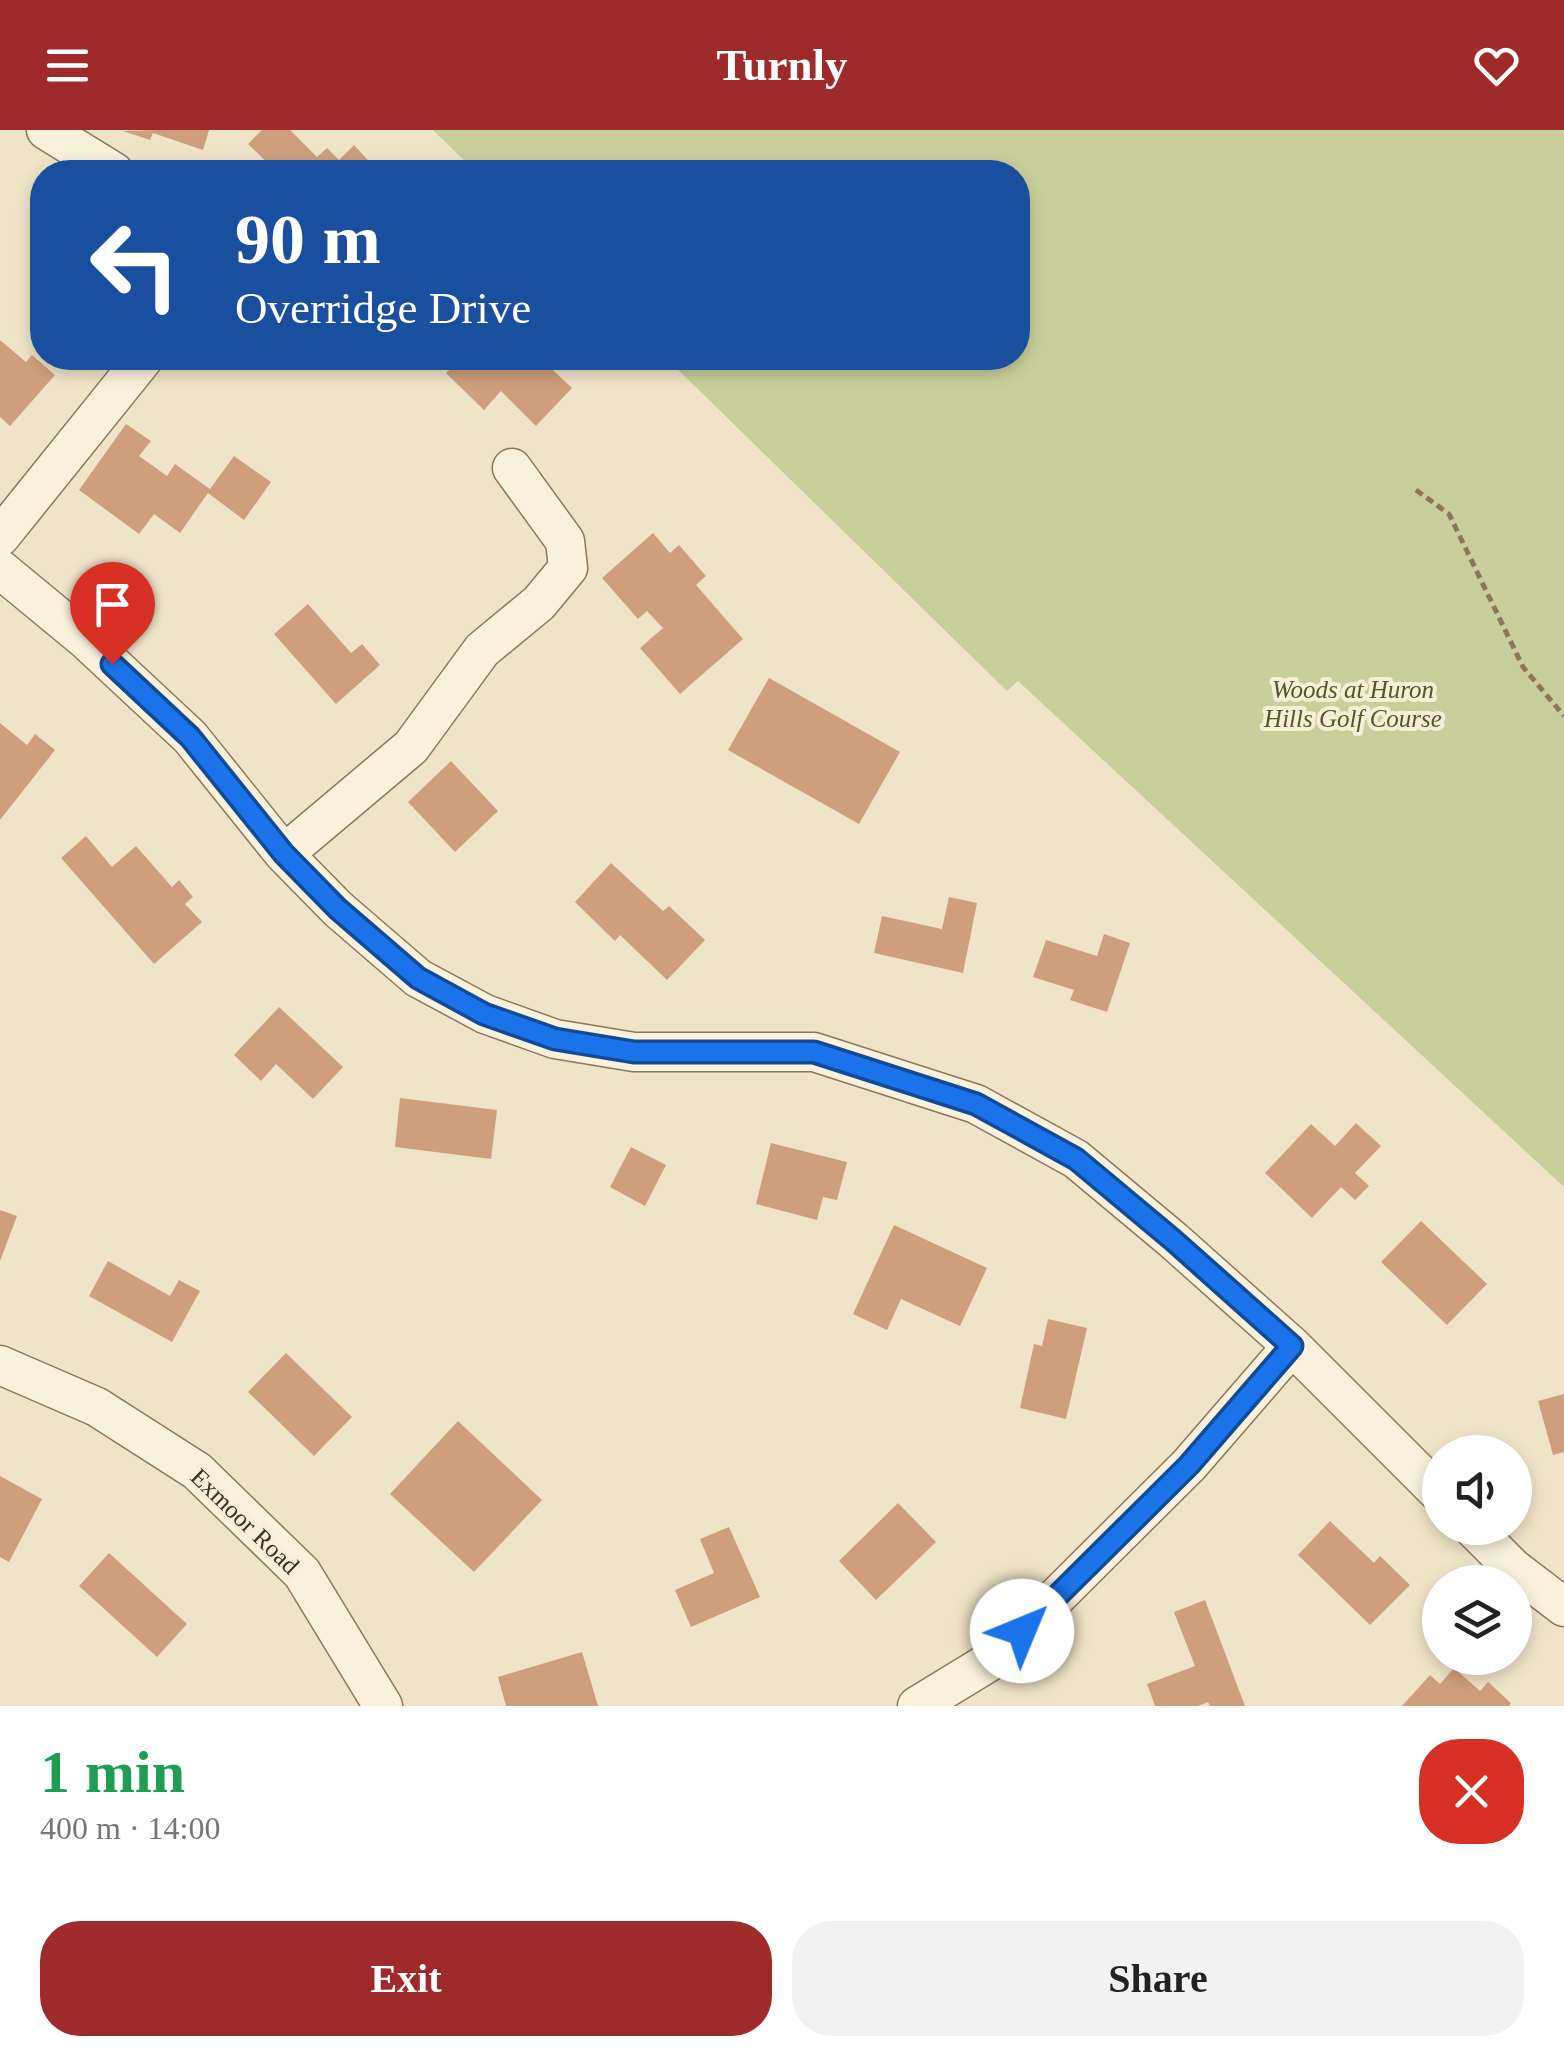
<!DOCTYPE html>
<html lang="en">
<head>
<meta charset="utf-8">
<style>
  :root { --surface:#fff; --page:#f2f2f2; --text:#222; --muted:#767676; --accent:#9e2a2b }
  body { margin:0; font-family:"Times New Roman",serif; background:var(--page); color:var(--text); height:100vh; display:flex; flex-direction:column; font-size:38px; white-space:nowrap }
  * { box-sizing:border-box; margin:0 }
  p { font-size:32px; color:var(--muted) }
  .icon { flex:none; width:55px; height:55px; fill:none; stroke:currentColor; stroke-width:2; stroke-linecap:round; stroke-linejoin:round }
  .map { position:relative; height:1576px; overflow:hidden }
  .drawer { display:flex; flex-direction:column; background:var(--surface); flex:1 }
  .drawer>* { flex:none }
  .top-card { position:absolute; left:30px; top:30px; width:1000px; height:210px; border-radius:40px; box-shadow:0 5px 15px #0003; background:#1a4fa0; color:#fff; overflow:hidden }
  .controls { position:absolute; left:1422px; top:1305px; display:grid; gap:20px }
  .controls a { display:grid; place-items:center; width:110px; height:110px; border-radius:50%; background:var(--surface); box-shadow:0 5px 15px #0003; font-size:50px }
  .pin { position:absolute; display:grid; place-items:center; width:85px; height:85px; color:#fff; margin:-102px -42px; border-radius:50% 50% 50% 0; rotate:-45deg; box-shadow:0 0 10px #0007 }
  .pin .icon { rotate:45deg }
  .me { position:absolute; width:110px; margin:-55px; rotate:45deg; stroke-linejoin:round; filter:drop-shadow(0 0 8px #0008) }
  .turn { display:flex; align-items:center; gap:35px; height:210px; padding:0 40px; font-size:45px }
  .turn .icon { width:130px; height:130px; stroke-width:2.5 }
  .turn b { display:block; font-size:70px; line-height:85px }
  .round { display:grid; place-items:center; flex:none; width:105px; height:105px; border-radius:40px; background:var(--page) }
  .overview { display:flex; align-items:center; justify-content:space-between; height:170px; padding:0 40px }
  h1 { font-size:60px; font-weight:600; line-height:75px; color:#1e9e55 }
  .button { display:flex; gap:20px; margin-top:auto; padding:20px 40px }
  .button a { flex:1; height:115px; border-radius:40px; background:var(--accent); color:#fff; font-size:40px; font-weight:600; line-height:115px; text-align:center }
  .button a+a { background:var(--page); color:var(--text) }
  header { display:flex; justify-content:space-between; align-items:center; height:130px; padding:0 40px; background:var(--accent); color:#fff; font-size:45px; font-weight:600 }
  .map>svg:first-child { display:block }
  .green { fill:#c9cf9b }
  .building { fill:#cf9f7d }
  .lines { fill:none; stroke-linecap:round; stroke-linejoin:round }
  .minor-casing { stroke:#8d765c; stroke-width:41 }
  .path { stroke:#8d765c; stroke-width:5; stroke-dasharray:8 5; stroke-linecap:butt }
  .minor { stroke:#faf1dc; stroke-width:38 }
  .route-casing { stroke:#114b97; stroke-width:25 }
  .route { stroke:#1a73e8; stroke-width:18 }
  .labels { text-anchor:middle; dominant-baseline:central; stroke-width:8; stroke-linejoin:round; paint-order:stroke }
  .park-label { font-size:25px; font-style:italic; fill:#4d5a26; stroke:#f7eed8 }
  .street-label { font-size:25px; fill:#3d2e20; stroke:#f7eed8 }
</style>
</head>
<body>
<header><svg class="icon" aria-label="menu" viewBox="0 0 24 24"><path d="M4 6h16M4 12h16M4 18h16"/></svg>Turnly<svg class="icon" aria-label="heart" viewBox="0 0 24 24"><path d="M12 20l-8-8c-3-5 5-10 8-4 3-6 11-1 8 4z"/></svg></header>
<div class="map">
<svg width="1564" height="1576" viewBox="0 0 1564 1576">
  <rect width="100%" height="100%" fill="#f0e4c8"/>
  <path class="green" d="M433 0H1564V1057L1018 551 1007 561 666 228H1018V42H476Z"/>
  <path class="building" d="M154 0H209L203 20 153 3 150 10 123 1Z
    M262 0H290L317 27 327 18 339 30 354 15 378 41 377 42H277L248 14Z
    M0 210 26 232 32 225 55 245 10 296 0 287Z
    M461 228H540L572 258 536 296 501 261 484 280 446 243Z
    M126 294 151 311 139 326 167 346 175 334 210 359 234 326 271 352 244 390 208 363 180 403 154 384 139 404 79 360Z
    M653 403 670 423 679 415 706 446 696 455 743 509 680 564 640 518 663 498 647 481 638 489 602 448Z
    M308 474 351 523 362 514 380 535 336 574 274 504Z
    M769 548 900 622 859 694 728 620Z
    M0 593 27 615 35 604 55 620 0 690Z
    M451 631 498 681 455 722 408 672Z
    M86 706 112 737 136 716 172 757 179 750 193 767 185 774 202 792 154 834 61 728Z
    M611 733 663 781 669 776 705 810 667 850 620 805 615 811 575 772Z
    M949 767 977 773 963 843 874 823 882 786 942 799Z
    M1104 804 1130 813 1107 882 1070 870 1074 860 1033 847 1046 810 1097 826Z
    M279 877 343 937 313 969 276 934 261 951 234 925Z
    M400 968 497 980 491 1029 395 1017Z
    M1356 993 1381 1016 1355 1043 1369 1056 1355 1070 1341 1057 1312 1088 1265 1043 1311 994 1335 1016Z
    M771 1013 847 1032 837 1070 823 1067 817 1090 756 1074Z
    M631 1017 666 1035 645 1076 610 1057Z
    M0 1080 17 1086 0 1131Z
    M1421 1091 1487 1154 1447 1195 1381 1132Z
    M894 1095 987 1138 960 1196 901 1169 887 1200 853 1184Z
    M108 1131 170 1166 179 1150 200 1161 172 1212 89 1166Z
    M1048 1189 1087 1198 1066 1289 1020 1278 1034 1214 1042 1216Z
    M286 1223 352 1287 314 1326 248 1262Z
    M1564 1264V1322L1553 1325 1538 1271Z
    M458 1291 542 1370 474 1442 390 1364Z
    M0 1346 42 1369 9 1432 0 1427Z
    M898 1373 936 1412 876 1470 839 1431Z
    M1330 1391 1374 1433 1380 1426 1410 1455 1370 1495 1298 1425Z
    M729 1397 760 1467 691 1497 675 1460 714 1443 700 1409Z
    M109 1423 187 1494 157 1527 79 1456Z
    M1205 1470 1245 1576H1210L1208 1572 1198 1576H1155L1147 1554 1195 1536 1174 1482Z
    M582 1522 598 1576H506L498 1547Z
    M1454 1538 1480 1561 1488 1552 1511 1573 1509 1576H1402L1430 1545 1440 1554Z"/>
  <g class="lines">
    <g class="minor-casing">
      <path id="minor" d="M46 0 114 42
        M0 407 144 228
        M0 439 86 510 190 607 284 724 338 779 418 848 485 884 555 909 634 922H814L976 974 1076 1029 1173 1110 1292 1216 1440 1364
        M284 724 411 617 482 520 539 473 568 438 565 411 512 338
        M0 1235 97 1277 197 1341 302 1443 383 1576
        M1473 1398 1513 1438 1564 1477
        M917 1576 994 1529 1189 1335 1292 1216"/>
    </g>
    <path class="path" d="M1416 360 1449 384 1523 537 1564 586"/>
    <use href="#minor" class="minor"/>
  </g>
  <g class="lines">
    <g class="route-casing">
      <path id="route" d="M112 534 190 607 284 724 338 779 418 848 484 884 555 909 634 922H814L976 974 1076 1029 1173 1110 1292 1216 1189 1335 1022 1501"/>
    </g>
    <use href="#route" class="route"/>
  </g>
  <g class="labels">
    <g class="park-label">
      <text x="1353" y="559">Woods at Huron<tspan x="1353" dy="29">Hills Golf Course</tspan></text>
    </g>
    <g class="street-label">
      <text transform="translate(245 1391) rotate(44)">Exmoor Road</text>
    </g>
  </g>
</svg>
<div class="controls">
<a><svg class="icon" aria-label="sound" viewBox="0 0 24 24"><path d="M4 9h4l5-4v14l-5-4H4zM17 9q2 3 0 6"/></svg></a>
<a><svg class="icon" aria-label="layers" viewBox="0 0 24 24"><path d="M12 4l9 5-9 5-9-5zM3 14l9 5 9-5"/></svg></a>
</div>
<div class="pin" style="left:112px;top:534px;background:#d93025"><svg class="icon" aria-label="arrive" viewBox="0 0 24 24"><path d="M6 21V4h12l-3 4 3 4H6"/></svg></div>
<svg class="me" style="left:1022px;top:1501px" viewBox="-20 -20 40 40"><circle r="19" fill="#fff"/><path d="M0-13L10 11 0 6-10 11z" fill="#1a73e8"/></svg>
<div class="top-card">
<div class="turn"><svg class="icon" aria-label="left" viewBox="0 0 24 24"><path d="M17 20v-9H6M10 6l-5 5 5 5"/></svg><div><b>90 m</b>Overridge Drive</div></div>
</div>
</div>
<section class="drawer">
<div class="overview"><div><h1>1 min</h1><p>400 m · 14:00</p></div><a class="round" style="background:#d93025;color:#fff"><svg class="icon" aria-label="close" viewBox="0 0 24 24"><path d="M6 6l12 12M18 6L6 18"/></svg></a></div>
<div class="button"><a>Exit</a><a>Share</a></div>
</section>
</body>
</html>
